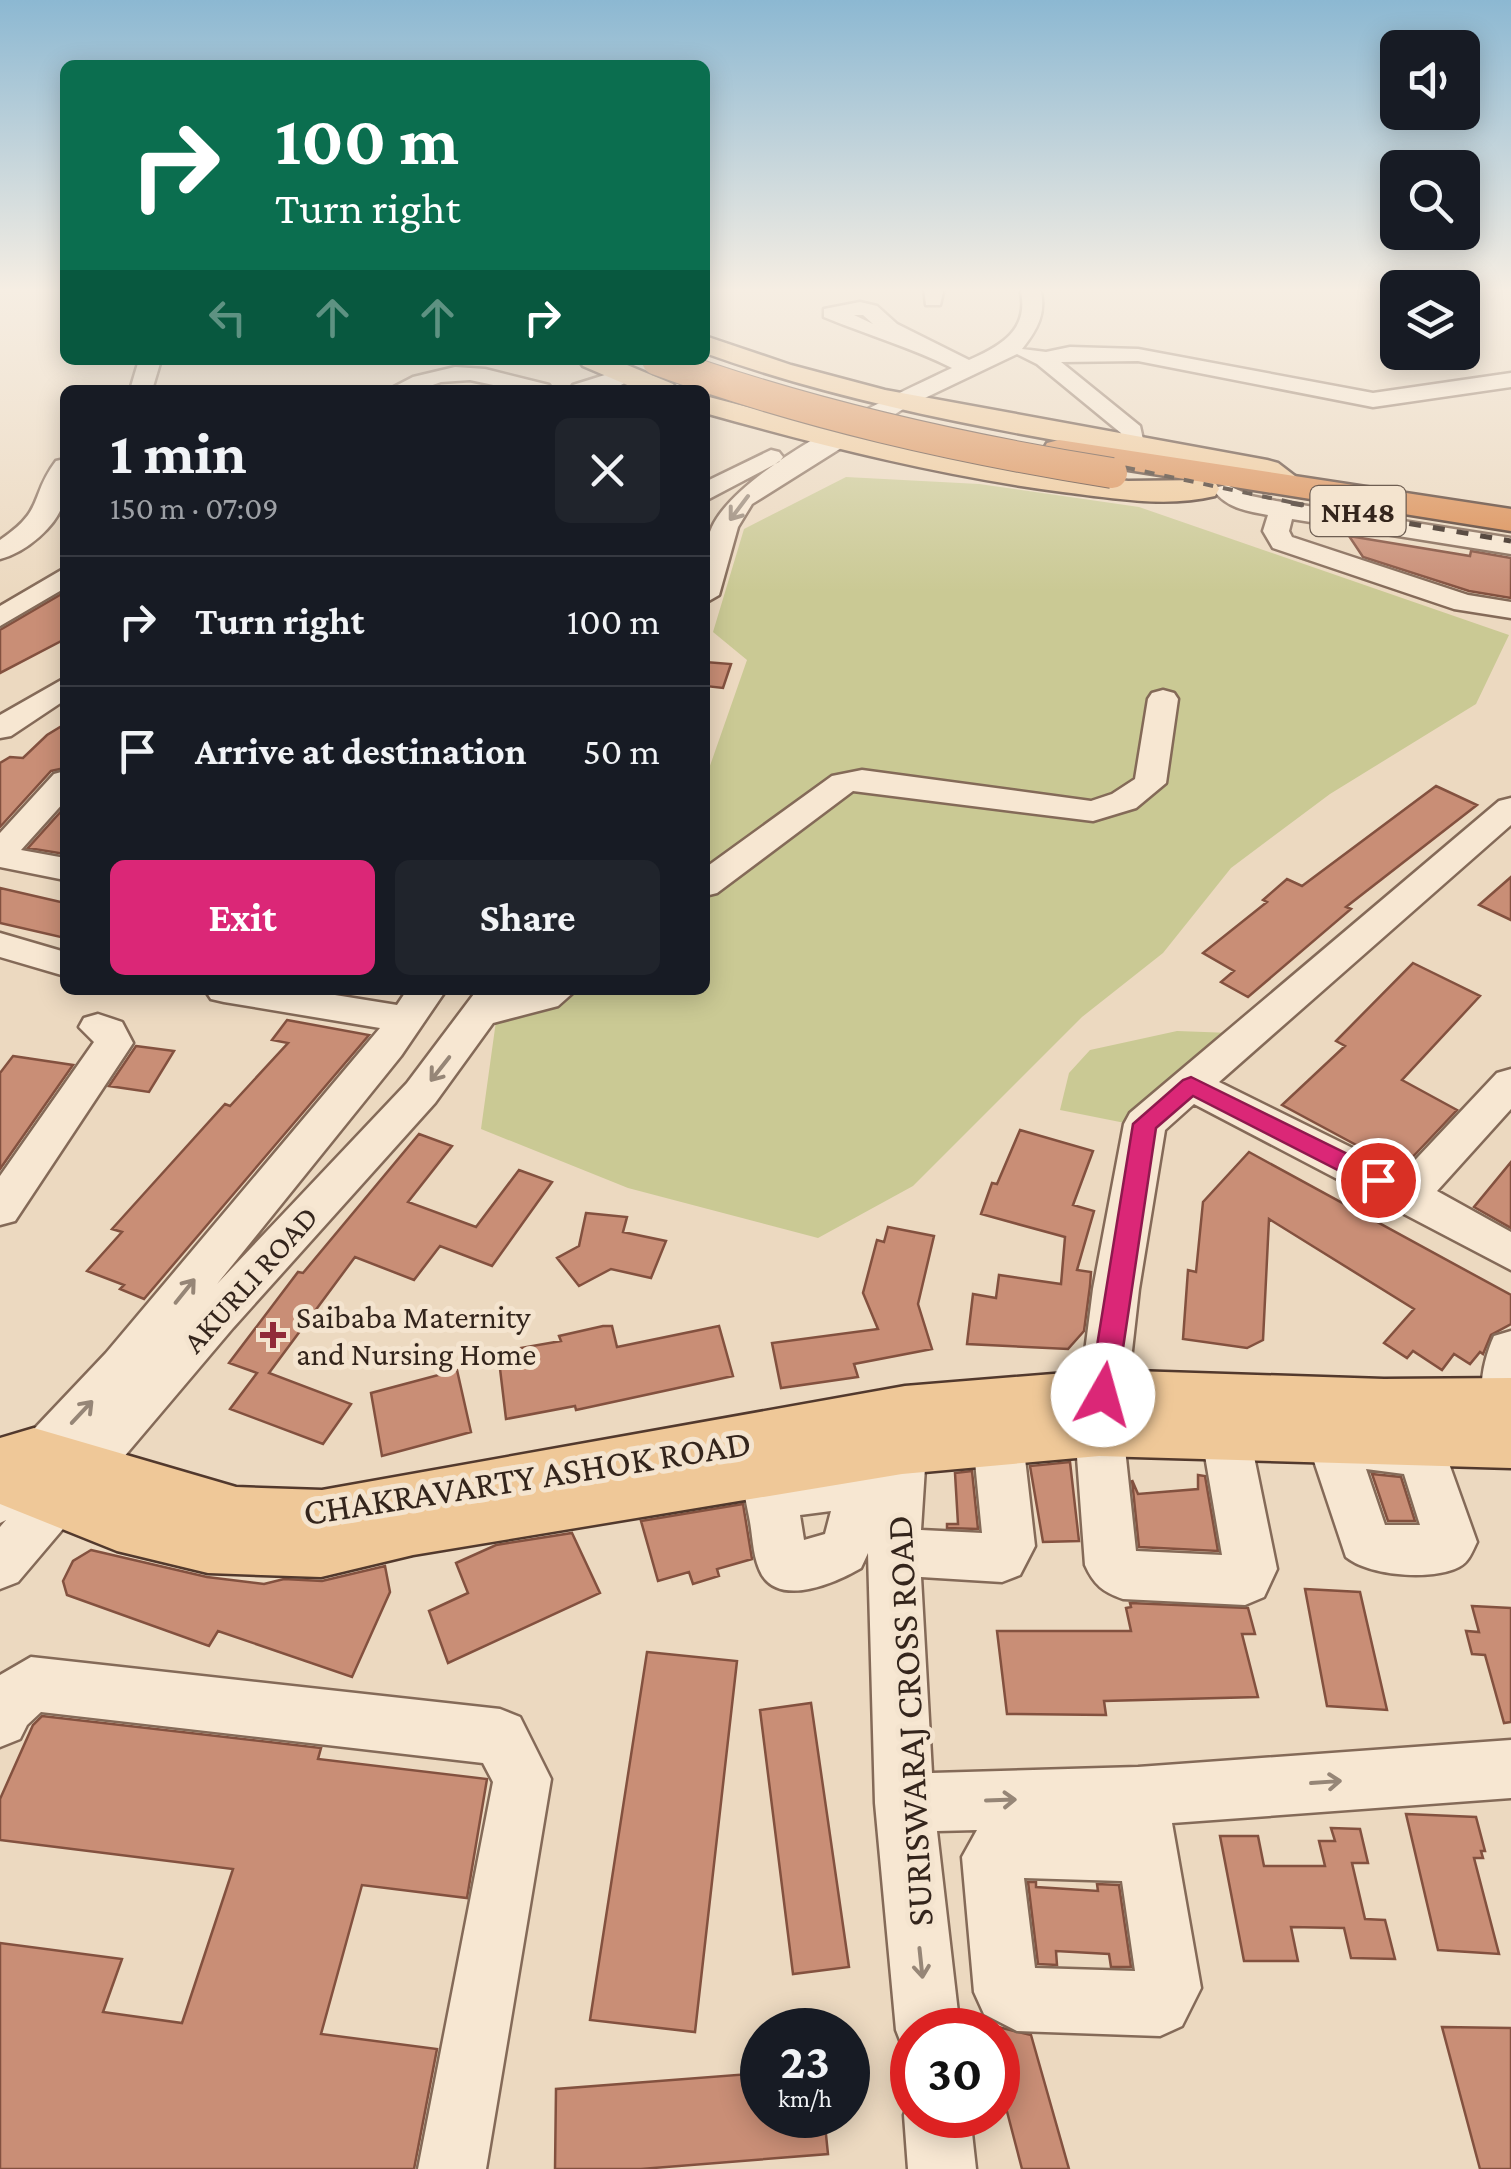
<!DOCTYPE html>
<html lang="en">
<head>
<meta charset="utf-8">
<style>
  :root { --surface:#171b24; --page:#20242c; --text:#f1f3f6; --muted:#9ea1a6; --line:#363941; --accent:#db2777 }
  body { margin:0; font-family:"Crimson Pro",serif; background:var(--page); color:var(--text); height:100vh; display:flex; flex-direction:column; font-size:38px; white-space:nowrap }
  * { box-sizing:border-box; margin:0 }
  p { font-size:32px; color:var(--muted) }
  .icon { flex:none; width:55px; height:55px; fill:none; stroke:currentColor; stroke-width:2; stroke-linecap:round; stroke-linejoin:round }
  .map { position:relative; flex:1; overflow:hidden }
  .sheet { position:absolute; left:60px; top:385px; width:650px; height:610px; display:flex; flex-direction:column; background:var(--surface); border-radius:15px; box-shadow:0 5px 25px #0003 }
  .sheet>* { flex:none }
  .hud { position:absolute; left:60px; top:60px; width:650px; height:305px; border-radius:15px; box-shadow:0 5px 25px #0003; background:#0b6e4f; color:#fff; overflow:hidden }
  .buttons { position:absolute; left:1380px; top:30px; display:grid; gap:20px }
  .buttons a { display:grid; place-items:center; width:100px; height:100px; border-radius:15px; background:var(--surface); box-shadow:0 5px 25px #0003; font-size:50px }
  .speed { position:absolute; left:740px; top:2008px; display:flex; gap:20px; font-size:50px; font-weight:700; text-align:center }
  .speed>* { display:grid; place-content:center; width:130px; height:130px; border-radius:50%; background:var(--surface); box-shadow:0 5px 25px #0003; line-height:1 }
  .speed small { font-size:25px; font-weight:400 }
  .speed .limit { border:15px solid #d22; background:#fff; color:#111 }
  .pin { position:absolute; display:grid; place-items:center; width:85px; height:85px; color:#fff; margin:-42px; border:5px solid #fff; border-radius:50%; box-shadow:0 2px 10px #0007 }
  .me { position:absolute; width:110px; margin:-55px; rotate:7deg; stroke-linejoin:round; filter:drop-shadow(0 0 8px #0008) }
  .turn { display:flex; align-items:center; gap:35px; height:210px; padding:0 50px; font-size:45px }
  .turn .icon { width:130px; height:130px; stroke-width:2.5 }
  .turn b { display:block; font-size:70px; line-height:85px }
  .lanes { display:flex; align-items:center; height:95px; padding:0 50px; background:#0003; justify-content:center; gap:50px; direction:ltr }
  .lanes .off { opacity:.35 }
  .round { display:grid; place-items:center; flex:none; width:105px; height:105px; border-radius:15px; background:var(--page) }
  .head { display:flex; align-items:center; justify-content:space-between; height:170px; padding:0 50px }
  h1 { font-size:60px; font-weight:700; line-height:75px }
  .primary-button { display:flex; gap:20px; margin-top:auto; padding:20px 50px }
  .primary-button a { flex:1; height:115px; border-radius:15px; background:var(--accent); color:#fff; font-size:40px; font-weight:700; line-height:115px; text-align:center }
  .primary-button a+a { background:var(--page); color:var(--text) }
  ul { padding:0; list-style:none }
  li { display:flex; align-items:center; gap:30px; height:130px; padding:0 50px; border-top:2px solid var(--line) }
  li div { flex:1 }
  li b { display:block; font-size:38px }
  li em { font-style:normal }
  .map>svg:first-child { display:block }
  .green { fill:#cac994 }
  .building { fill:#c98e76; stroke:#83513f; stroke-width:2.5 }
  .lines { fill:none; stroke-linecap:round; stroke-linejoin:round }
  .minor-casing { stroke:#846a58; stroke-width:5 }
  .major-casing { stroke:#52392d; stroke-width:5 }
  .highway-casing { stroke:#52392d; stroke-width:5 }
  .minor { fill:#f7e7d2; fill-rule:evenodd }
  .major { fill:#efc898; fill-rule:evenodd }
  .highway { fill:#da8c52; fill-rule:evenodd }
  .rail-far1 { stroke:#34251c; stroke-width:4; stroke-dasharray:10 10; stroke-linecap:butt }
  .rail { stroke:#34251c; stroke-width:5; stroke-dasharray:12 12; stroke-linecap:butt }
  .highway-bridge-casing { stroke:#52392d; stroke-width:32; stroke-linecap:butt }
  .highway-bridge { stroke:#da8c52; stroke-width:30 }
  .oneway { stroke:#968677 }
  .route { fill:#db2777; stroke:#8e194d; stroke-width:2.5 }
  .poi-dot { fill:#912a39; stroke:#f4e4cf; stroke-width:4 }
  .labels { text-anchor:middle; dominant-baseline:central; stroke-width:10; stroke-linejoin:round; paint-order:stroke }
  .shield { fill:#f4e4cf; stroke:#6e5e52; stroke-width:2.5 }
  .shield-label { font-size:30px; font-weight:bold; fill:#34251c }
  .street-label { font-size:32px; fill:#34251c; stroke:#f4e4cf }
  .poi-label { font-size:32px; fill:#34251c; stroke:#f4e4cf; text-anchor:start }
  .near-street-label { font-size:38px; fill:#34251c; stroke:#f4e4cf }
</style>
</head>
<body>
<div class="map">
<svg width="1511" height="2169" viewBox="0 0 1511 2169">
  <rect width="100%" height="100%" fill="#ecd9c0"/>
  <path class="green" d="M846 477 979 484 1139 507 1509 635 1476 704 1330 794 1231 868 1163 953 1082 1017 913 1186 818 1238 628 1188 481 1129 496 1021 513 990H705V780L747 660 713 632 744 529Z
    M1177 1031 1231 1033 1125 1123 1060 1110 1069 1073 1090 1050Z"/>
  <path class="building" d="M1349 536 1470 556 1471 551 1511 558V598L1469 591 1363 557Z
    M65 592V639L0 673V630Z
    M705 662 731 664 723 688 705 686Z
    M65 724V768L51 771 0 827V763L10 757 23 758 47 735Z
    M1436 786 1477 805 1346 907 1351 909 1248 997 1221 982 1234 971 1203 953 1267 902 1263 900 1287 879 1302 886Z
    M65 807V854L28 848Z
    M1511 877V920L1479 905Z
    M0 888 65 903V938L0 923Z
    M1413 963 1480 996 1402 1080 1457 1110 1406 1164 1366 1142 1360 1147 1282 1105 1345 1046 1336 1041Z
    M287 1020 369 1035 144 1299 120 1289 124 1285 87 1271 122 1232 112 1229 225 1104 230 1106 288 1043 272 1040Z
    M136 1046 174 1051 149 1092 109 1086Z
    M13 1056 73 1065 0 1169V1073Z
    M1020 1130 1093 1151 1073 1205 1094 1211 1077 1270 1091 1272 1090 1286 1084 1331 1068 1349 967 1344 973 1294 996 1298 999 1275 1061 1284 1065 1237 981 1214 992 1183 997 1184Z
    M419 1134 452 1146 408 1202 476 1227 519 1170 552 1182 492 1266 440 1246 414 1280 355 1257 269 1373 351 1404 323 1444 230 1409 257 1373 229 1363 298 1272 303 1273Z
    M1249 1152 1511 1295V1324L1491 1335 1483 1354 1480 1352 1470 1364 1454 1354 1442 1370 1413 1351 1407 1358 1384 1343 1414 1309 1269 1219 1263 1340 1247 1348 1183 1339 1188 1270 1196 1272 1203 1202Z
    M1511 1162V1228L1474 1207Z
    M586 1213 627 1217 623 1232 666 1241 651 1278 611 1269 579 1286 557 1258 579 1246Z
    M888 1227 934 1236 918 1304 932 1349 854 1364 858 1377 781 1388 772 1343 878 1329 863 1293 877 1240 884 1242Z
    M603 1326H612L617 1347 719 1326 733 1376 576 1410 575 1406 506 1419 498 1352 561 1341 559 1336Z
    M457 1370 471 1432 382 1456 371 1393Z
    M1070 1462 1079 1541 1043 1542 1030 1466Z
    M972 1471 978 1529 947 1528V1524H958L955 1473Z
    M1372 1474 1401 1477 1415 1521H1388Z
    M1198 1475 1205 1476 1218 1551 1139 1547 1132 1480 1138 1494 1198 1489Z
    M743 1504 752 1559 717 1569 719 1576 693 1584 689 1572 658 1581 641 1521Z
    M572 1533 600 1593 448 1663 429 1611 468 1593 456 1563 496 1545Z
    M91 1550 207 1577 264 1584 284 1579 322 1581 385 1566 390 1592 352 1677 218 1631 209 1646 67 1595 63 1581 73 1561Z
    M1305 1589 1360 1592 1387 1710 1327 1706Z
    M1130 1603 1248 1608 1255 1634H1242L1258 1697 1104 1701 1106 1715 1007 1714 997 1631H1131L1126 1608 1131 1607Z
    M1472 1606 1511 1608V1722L1504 1723 1485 1655 1472 1654 1466 1631 1479 1632Z
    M647 1652 737 1661 695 2032 590 2020Z
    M811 1703 849 1967 793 1974 760 1710Z
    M42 1716 321 1748 318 1759 487 1779 467 1898 362 1885 321 2034 437 2049 414 2169H0V1943L122 1959 103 2012 182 2023 233 1869 0 1840V1799L33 1725Z
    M1406 1814 1476 1817 1485 1851H1481L1483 1858H1474L1499 1954 1438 1950Z
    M1331 1828 1360 1829 1368 1863H1352L1365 1919 1385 1920 1395 1959 1351 1958 1344 1928 1291 1927 1298 1961H1244L1220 1836H1258L1264 1866H1325L1319 1841H1335Z
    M1028 1882H1036V1887L1098 1891 1097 1884 1119 1885 1131 1967H1111L1109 1954 1056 1951 1057 1965 1038 1964Z
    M998 2027 1031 2035 1069 2169H1022L998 2077Z
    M1442 2027 1511 2028V2169H1480Z
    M762 2073V2115H824L828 2154 641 2169H555L556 2089Z"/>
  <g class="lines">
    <g class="minor-casing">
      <path id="minor" d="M924 288H944L940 305H926Z
        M1020 288H1040C1047 313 1037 330 1022 349L1046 352 1070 347 1138 349 1373 393 1511 373V387L1373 407 1138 361 1061 362 1140 426 1148 462 1136 469 1124 462 1121 433 1037 364 1017 354 908 406 752 504 738 527 719 595 705 603C705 578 701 551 712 527 740 467 890 397 952 368 911 347 867 335 824 317V309L860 302 877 306 897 324 969 360C1001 346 1031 329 1020 288ZM854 315H863L873 324Z
        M139 360H161L152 390H130Z
        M455 367 485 369 549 385 552 390H517L470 380 441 382 419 390H388L413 377Z
        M624 369 632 371 635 376C618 392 592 390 570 390L573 385Z
        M771 450 779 452 783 457 779 462 705 501V482Z
        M65 459C65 472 67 487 64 500 58 526 25 553 0 559V540C46 509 29 497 56 461Z
        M1227 485 1251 496 1276 501 1511 538V554L1292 519 1289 531 1292 537 1468 595 1511 602V618L1454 609 1273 548 1263 531 1268 515C1248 511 1229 509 1215 492L1218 487Z
        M65 568V588L0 626V606Z
        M65 678V700L11 736 0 738V715Z
        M1163 690 1174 693 1178 699 1166 783 1136 808 1093 821 853 791 717 893 705 896V868L832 776 862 770 1091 801 1112 794 1135 779 1148 699 1152 693Z
        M65 771V801L21 850 65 858V880L0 867V833L54 774Z
        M1511 798V825L1219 1082 1403 1173 1497 1073 1511 1069V1109L1437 1191 1511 1232V1270L1194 1104 1165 1130 1139 1289 1123 1430 1136 1551 1222 1555 1201 1432 1208 1417 1225 1411 1242 1417 1249 1432 1277 1569 1264 1597 1245 1605 1123 1599C1103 1592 1094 1585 1085 1565L1075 1430 1093 1289 1124 1124 1130 1113 1499 801Z
        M0 933 65 952V976L0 957Z
        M205 990H304L397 1005 407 990H446L401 1056 217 1284 407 1083 477 990H576L558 1006 493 1023 435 1103 233 1328 18 1582 0 1589V1527L6 1520 0 1523V1465L106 1353 380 1028 224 1002 211 999Z
        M98 1014 122 1022 133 1043 15 1221 0 1225V1176L94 1042 79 1027 84 1018Z
        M1511 1331V1423L1504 1426 1487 1420C1476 1396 1483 1360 1494 1336Z
        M904 1400 921 1406 928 1421 921 1530 982 1533 973 1441 981 1426 998 1420 1015 1426 1023 1441 1035 1546 1020 1575 1002 1582 921 1577 932 1773 1138 1767 1511 1740V1798L1172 1823 1201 1988 1182 2026 1160 2036 1017 2031 984 2014 974 1992 962 1857 977 1830 937 1831 960 2030H912V2056L905 2053 896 2030 875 1803 868 1553 861 1568C837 1582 782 1607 762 1575 753 1559 753 1539 750 1522 746 1498 738 1477 748 1454L766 1448 784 1454 791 1471 856 1464 875 1473 880 1421 887 1406ZM831 1511 825 1534 804 1540 800 1515ZM1024 1878 1122 1881 1135 1971 1035 1968Z
        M1329 1413 1346 1419 1357 1444 1361 1437C1386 1427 1418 1427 1442 1444L1477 1542C1472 1552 1469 1562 1459 1567 1432 1581 1369 1576 1346 1557L1305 1434 1312 1419ZM1366 1469 1404 1474 1420 1525H1385Z
        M31 1657 500 1709 520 1717 551 1779 486 2169H418L493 1782 483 1763 41 1712 27 1725 20 1739 0 1747V1675Z
        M912 2094V2115H970L976 2169H908L904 2115Z"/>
    </g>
    <g class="major-casing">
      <path id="major" d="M705 336 791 365 885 390 1267 460 1278 463 1308 486 1304 493 1293 495 1258 476C1072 442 883 417 705 353Z
        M579 360H615L673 384 677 390H639L583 366Z
        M705 396 876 440 1007 466 1128 481 1204 480 1215 482 1219 489 1215 496C1166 508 1112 498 1063 492 941 476 823 446 705 413Z
        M1103 1370 1384 1379 1511 1378V1468L1099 1456 902 1474 413 1555 321 1577 208 1573 117 1551 0 1504V1438L34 1428 236 1487 322 1490 905 1386Z"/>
    </g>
    <g class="highway-casing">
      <path id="highway" d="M1059 440 1511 509V531L1047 457 1043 450 1047 443Z"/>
    </g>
    <use href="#minor" class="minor"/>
    <use href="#major" class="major"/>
    <use href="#highway" class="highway"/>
    <path class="rail-far1" d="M678 360 899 420 1304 505"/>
    <path class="rail" d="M1291 503 1511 541"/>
    <g class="highway-bridge-casing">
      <path id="highway-bridge" d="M657 360C805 414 956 448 1112 473"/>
    </g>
    <use href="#highway-bridge" class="highway-bridge"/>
  </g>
  <defs><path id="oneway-shaft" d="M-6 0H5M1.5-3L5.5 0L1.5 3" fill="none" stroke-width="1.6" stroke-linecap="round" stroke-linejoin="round" transform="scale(2.5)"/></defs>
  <g class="oneway">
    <use href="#oneway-shaft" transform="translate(739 508) rotate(127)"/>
    <use href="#oneway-shaft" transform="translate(440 1069) rotate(128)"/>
    <use href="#oneway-shaft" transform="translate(185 1291) rotate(-51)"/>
    <use href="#oneway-shaft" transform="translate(82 1412) rotate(-47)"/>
    <use href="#oneway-shaft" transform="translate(1326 1782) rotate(-4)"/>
    <use href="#oneway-shaft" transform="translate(1001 1800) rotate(-2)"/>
    <use href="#oneway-shaft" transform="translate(921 1963) rotate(84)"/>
  </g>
  <linearGradient id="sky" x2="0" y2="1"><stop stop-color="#8cb8d2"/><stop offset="0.49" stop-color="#f6eee3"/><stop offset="1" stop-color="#f6eee3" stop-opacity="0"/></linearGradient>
  <rect width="1511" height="592" fill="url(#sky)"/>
  <path class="route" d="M1191 1077 1386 1173 1390 1180 1386 1186H1369L1193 1096 1156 1128 1116 1395 1112 1403 1103 1407 1093 1403 1089 1395 1133 1124 1183 1080Z"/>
  <path class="poi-dot" d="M268 1320h10v10h10v10h-10v10h-10v-10h-10v-10h10z"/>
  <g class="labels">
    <rect class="shield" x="1310.5" y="486" width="95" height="50" rx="8"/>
    <g class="shield-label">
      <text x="1358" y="511">NH48</text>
    </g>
    <g class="street-label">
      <text transform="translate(250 1279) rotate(-48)">AKURLI ROAD</text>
    </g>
    <g class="poi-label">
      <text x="296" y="1317">Saibaba Maternity<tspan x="296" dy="37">and Nursing Home</tspan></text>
    </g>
    <g class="near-street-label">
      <text transform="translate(527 1477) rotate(-9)">CHAKRAVARTY ASHOK ROAD</text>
      <text transform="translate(909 1721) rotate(-93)">SURISWARAJ CROSS ROAD</text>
    </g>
  </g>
</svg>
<div class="buttons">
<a><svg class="icon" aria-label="sound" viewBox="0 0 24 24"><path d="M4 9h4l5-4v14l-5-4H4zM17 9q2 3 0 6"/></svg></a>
<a><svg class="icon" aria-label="search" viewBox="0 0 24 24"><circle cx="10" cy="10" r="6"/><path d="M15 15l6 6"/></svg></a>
<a><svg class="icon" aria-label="layers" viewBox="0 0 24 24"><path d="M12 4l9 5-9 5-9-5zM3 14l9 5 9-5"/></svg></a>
</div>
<div class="speed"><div>23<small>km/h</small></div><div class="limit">30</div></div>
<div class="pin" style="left:1378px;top:1180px;background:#d93025"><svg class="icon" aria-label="arrive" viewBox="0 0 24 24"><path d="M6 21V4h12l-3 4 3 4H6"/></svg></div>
<svg class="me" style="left:1103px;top:1395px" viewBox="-20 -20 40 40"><circle r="19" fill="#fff"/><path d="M0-13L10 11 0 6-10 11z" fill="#db2777"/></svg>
<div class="hud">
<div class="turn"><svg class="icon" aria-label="right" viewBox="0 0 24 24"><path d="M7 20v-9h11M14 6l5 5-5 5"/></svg><div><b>100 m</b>Turn right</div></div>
<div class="lanes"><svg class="icon off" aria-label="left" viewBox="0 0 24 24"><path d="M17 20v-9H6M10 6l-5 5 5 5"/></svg><svg class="icon off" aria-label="ahead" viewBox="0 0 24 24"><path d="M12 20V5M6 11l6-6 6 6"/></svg><svg class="icon off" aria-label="ahead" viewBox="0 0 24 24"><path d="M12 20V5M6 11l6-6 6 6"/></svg><svg class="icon" aria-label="right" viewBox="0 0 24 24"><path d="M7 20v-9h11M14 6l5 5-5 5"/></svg></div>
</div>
<section class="sheet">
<div class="head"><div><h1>1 min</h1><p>150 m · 07:09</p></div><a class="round"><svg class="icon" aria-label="close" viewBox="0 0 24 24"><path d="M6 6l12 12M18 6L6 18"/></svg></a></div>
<ul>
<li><svg class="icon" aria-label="right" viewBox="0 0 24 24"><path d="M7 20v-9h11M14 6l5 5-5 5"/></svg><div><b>Turn right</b></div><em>100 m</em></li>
<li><svg class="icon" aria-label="arrive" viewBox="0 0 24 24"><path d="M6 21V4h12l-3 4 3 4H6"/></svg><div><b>Arrive at destination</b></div><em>50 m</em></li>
</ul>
<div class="primary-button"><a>Exit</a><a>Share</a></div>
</section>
</div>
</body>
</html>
